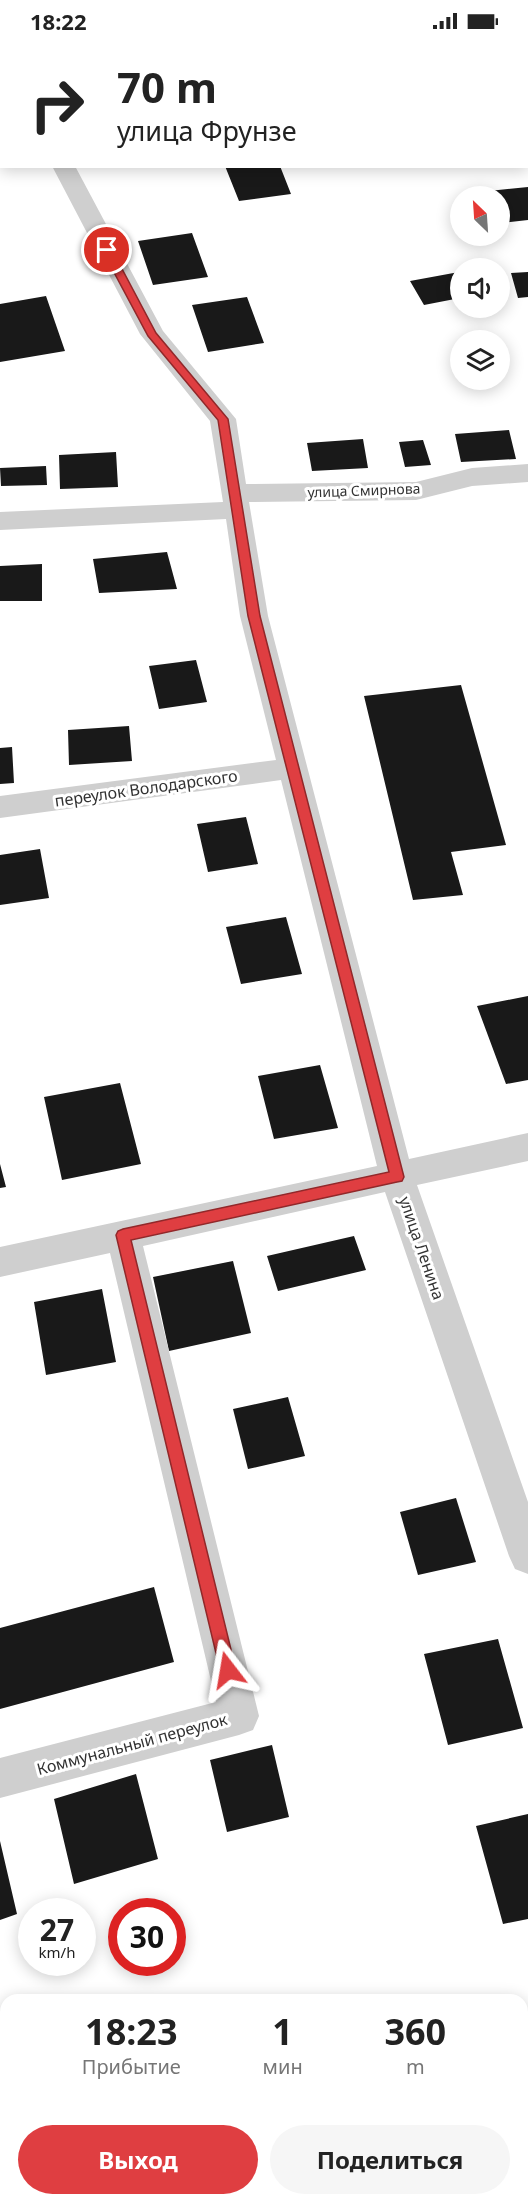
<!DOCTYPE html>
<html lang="ru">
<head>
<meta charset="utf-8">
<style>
  :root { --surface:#fff; --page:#f6f6f6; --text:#222; --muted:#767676; --accent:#df3e41 }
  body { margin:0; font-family:"Noto Sans",sans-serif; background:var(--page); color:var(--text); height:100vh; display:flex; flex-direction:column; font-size:22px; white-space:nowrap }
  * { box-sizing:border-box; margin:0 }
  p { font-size:20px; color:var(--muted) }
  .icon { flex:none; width:33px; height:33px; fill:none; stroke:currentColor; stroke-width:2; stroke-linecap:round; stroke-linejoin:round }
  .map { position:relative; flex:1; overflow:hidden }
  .drawer { position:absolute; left:0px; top:1952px; width:528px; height:212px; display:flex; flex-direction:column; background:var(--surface); border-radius:18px 18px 0 0; box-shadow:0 3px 15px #0003 }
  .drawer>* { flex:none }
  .top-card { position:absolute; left:0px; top:0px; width:528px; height:126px; box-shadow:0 3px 15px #0003; background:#fff; color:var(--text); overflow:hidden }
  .needle { width:39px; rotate:335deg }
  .controls { position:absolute; left:450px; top:144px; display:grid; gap:12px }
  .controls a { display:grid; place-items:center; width:60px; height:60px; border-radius:50%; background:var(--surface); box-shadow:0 3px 15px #0003; font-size:30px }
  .speed { position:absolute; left:18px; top:1856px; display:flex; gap:12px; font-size:30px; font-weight:700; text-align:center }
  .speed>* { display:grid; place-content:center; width:78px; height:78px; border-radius:50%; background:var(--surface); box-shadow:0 3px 15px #0003; line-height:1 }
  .speed small { font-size:15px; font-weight:400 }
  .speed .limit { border:9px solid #d22; background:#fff; color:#111 }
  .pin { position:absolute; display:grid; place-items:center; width:51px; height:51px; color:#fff; margin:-26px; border:3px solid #fff; border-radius:50%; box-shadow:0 2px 6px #0007 }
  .me { position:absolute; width:66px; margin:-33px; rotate:346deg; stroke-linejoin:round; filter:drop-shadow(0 0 4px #0008) }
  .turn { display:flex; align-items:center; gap:21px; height:126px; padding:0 18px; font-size:27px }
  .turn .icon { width:78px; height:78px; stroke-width:2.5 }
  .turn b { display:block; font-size:42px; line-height:51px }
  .eta { display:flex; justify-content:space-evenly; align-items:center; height:102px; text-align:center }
  .eta b { font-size:36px; font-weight:700; line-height:42px }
  .cta { display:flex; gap:12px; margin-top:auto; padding:12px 18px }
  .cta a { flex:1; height:69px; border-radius:36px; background:var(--accent); color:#fff; font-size:24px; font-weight:700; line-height:69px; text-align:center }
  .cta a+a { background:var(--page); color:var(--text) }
  .status { display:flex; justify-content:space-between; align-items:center; height:42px; padding:0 30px; background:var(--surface); direction:ltr }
  .status svg { height:16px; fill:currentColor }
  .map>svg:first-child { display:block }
  .building { fill:#191919 }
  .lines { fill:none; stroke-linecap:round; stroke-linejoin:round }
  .minor { fill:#cfcfcf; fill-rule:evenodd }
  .route { fill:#df3e41; stroke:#91282a; stroke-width:1.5 }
  .labels { text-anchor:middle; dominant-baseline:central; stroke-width:6; stroke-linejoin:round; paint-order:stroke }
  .far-street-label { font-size:14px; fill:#323232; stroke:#fff }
  .street-label { font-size:16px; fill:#323232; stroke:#fff }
</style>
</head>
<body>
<div class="status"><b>18:22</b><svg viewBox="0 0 49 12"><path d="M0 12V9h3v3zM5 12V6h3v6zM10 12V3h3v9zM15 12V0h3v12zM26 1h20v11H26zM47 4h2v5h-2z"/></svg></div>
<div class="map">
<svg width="528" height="2162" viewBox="0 0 528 2162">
  <rect width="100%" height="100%" fill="#fff"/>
  <path class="building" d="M225 124H280L291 152 239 159Z
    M528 145V178L500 181V154H472L470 151Z
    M192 191 208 235 153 243 138 199Z
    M459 230 460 256 424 263 410 239Z
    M528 230V255L518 256 511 231Z
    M46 254 65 309 0 320V262Z
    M247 255 264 301 208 310 192 263Z
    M509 388 516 417 461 420 455 392Z
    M363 397 368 426 312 429 307 401Z
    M423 398 431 423 405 425 399 400Z
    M116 410 118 445 60 447 59 413Z
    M46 424 47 443 1 444 0 426Z
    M167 510 177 547 99 551 93 517Z
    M42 522V559H0V524Z
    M196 618 207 660 159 667 149 624Z
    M461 643 506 803 451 810 463 853 413 858 364 654Z
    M129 684 132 719 69 723 68 688Z
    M12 705 14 741 0 742V706Z
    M246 775 258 822 208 830 197 782Z
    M40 807 49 856 0 863V813Z
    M286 875 302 932 241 942 226 885Z
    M528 954V1038L506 1042 477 964Z
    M320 1023 338 1086 274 1097 258 1034Z
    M120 1041 141 1122 62 1138 44 1055Z
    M0 1122 6 1145 0 1146Z
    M354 1194 366 1228 278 1249 267 1214Z
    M233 1219 251 1291 169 1309 153 1235Z
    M102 1247 116 1320 46 1333 34 1260Z
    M288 1355 305 1414 248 1427 233 1367Z
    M456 1456 476 1520 418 1533 400 1470Z
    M154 1545 174 1620 0 1667V1586Z
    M498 1597 523 1686 448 1703 424 1612Z
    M272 1703 289 1775 227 1790 210 1718Z
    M136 1732 158 1817 74 1842 54 1757Z
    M528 1772V1877L503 1882 476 1784Z
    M0 1799 17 1872 0 1878Z"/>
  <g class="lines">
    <path class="minor" d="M0 0 8 2H2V15Z
      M52 124H75L163 289 236 377 246 442 416 440 472 426 528 422V440L472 444 416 458 249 460 268 574 409 1117 528 1091V1119L417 1143 528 1460V1532L515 1527 509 1514 385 1150 143 1204 259 1674 253 1688 239 1693 0 1756V1716L216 1660 110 1211 0 1235V1205L377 1124 281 738 0 776V754L276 718 240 574 226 477 0 488V470L223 460 210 379 140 292Z"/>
  </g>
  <path class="route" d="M107 205 112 208 156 291 228 377 260 574 404 1135 402 1139 397 1140 131 1198 236 1628 234 1633 228 1636 223 1633 220 1628 116 1193 118 1189 123 1187 389 1130 248 574 218 378 148 294 102 208Z"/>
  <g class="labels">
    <g class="far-street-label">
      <text transform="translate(364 448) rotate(-2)">улица Смирнова</text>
    </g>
    <g class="street-label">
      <text transform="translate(146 746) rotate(-8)">переулок Володарского</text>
      <text transform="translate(422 1206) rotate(71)">улица Ленина</text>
      <text transform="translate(132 1702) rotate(-15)">Коммунальный переулок</text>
    </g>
  </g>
</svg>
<div class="controls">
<a><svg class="needle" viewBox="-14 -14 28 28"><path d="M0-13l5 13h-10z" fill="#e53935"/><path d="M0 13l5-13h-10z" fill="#767676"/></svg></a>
<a><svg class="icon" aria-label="sound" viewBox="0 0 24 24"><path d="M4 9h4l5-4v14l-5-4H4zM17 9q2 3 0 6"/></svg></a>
<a><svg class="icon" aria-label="layers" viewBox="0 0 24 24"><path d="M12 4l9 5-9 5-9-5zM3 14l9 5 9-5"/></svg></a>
</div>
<div class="speed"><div>27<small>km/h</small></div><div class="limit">30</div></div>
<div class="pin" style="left:107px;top:208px;background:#d93025"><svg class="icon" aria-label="arrive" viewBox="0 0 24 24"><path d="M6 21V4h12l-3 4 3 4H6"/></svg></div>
<svg class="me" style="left:228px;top:1628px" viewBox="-20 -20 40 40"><path d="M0-17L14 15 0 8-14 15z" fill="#df3e41" stroke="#fff" stroke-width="4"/></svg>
<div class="top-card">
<div class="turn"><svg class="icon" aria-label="right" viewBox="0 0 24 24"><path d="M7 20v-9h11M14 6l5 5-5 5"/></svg><div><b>70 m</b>улица Фрунзе</div></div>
</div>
<section class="drawer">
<div class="eta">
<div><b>18:23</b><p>Прибытие</p></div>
<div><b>1</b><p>мин</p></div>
<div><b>360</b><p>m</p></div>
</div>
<div class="cta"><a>Выход</a><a>Поделиться</a></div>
</section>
</div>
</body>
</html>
